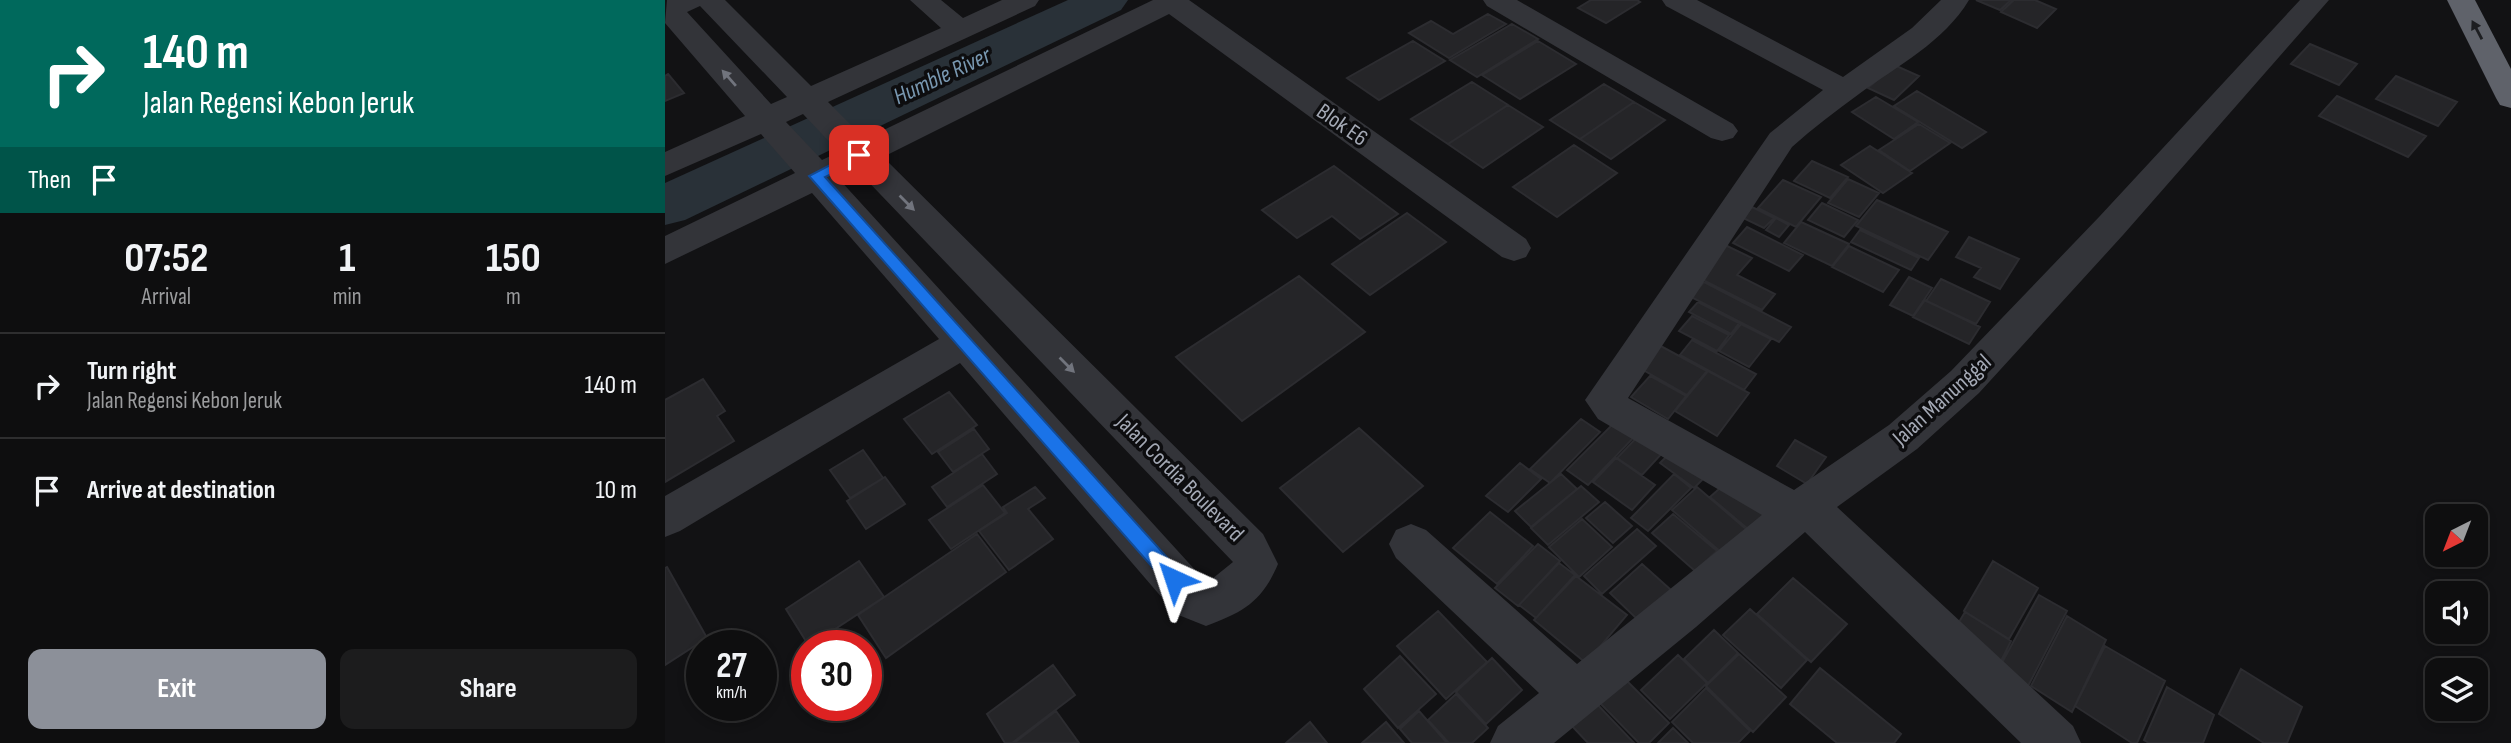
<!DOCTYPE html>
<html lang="en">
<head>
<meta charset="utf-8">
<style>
  :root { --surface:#0e0e0f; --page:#1c1c1d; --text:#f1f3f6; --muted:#9b9c9e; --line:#2e2e2f; --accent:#8c9099 }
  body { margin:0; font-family:"Sofia Sans Condensed",sans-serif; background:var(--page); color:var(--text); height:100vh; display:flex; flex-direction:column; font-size:26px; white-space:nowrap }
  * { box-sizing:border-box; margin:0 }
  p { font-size:23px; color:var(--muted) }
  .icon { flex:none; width:38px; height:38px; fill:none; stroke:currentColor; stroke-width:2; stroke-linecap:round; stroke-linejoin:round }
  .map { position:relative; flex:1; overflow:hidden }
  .sheet { display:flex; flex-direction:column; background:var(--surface); width:665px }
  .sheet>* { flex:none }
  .banner { background:#00695c; color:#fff; overflow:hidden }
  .needle { width:46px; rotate:222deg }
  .fabs { position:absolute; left:1760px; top:504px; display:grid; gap:14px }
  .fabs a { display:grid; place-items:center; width:63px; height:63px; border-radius:14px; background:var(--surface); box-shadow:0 4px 10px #0003,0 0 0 2px var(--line); font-size:35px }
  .speed { position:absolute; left:21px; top:630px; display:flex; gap:14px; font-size:35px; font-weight:700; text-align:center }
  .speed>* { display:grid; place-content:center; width:91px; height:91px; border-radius:50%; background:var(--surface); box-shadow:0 4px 10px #0003,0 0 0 2px var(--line); line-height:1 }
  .speed small { font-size:18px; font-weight:400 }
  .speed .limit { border:10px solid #d22; background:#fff; color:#111 }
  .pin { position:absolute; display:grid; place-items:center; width:60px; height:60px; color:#fff; margin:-30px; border-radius:14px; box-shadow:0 4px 10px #0006 }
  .me { position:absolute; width:77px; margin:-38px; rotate:318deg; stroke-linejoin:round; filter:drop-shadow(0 0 5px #0008) }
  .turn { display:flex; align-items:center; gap:24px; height:147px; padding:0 28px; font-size:32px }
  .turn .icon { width:91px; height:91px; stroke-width:2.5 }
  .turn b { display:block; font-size:49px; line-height:60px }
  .then { display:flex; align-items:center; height:66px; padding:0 28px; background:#0003; gap:14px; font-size:26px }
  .eta { display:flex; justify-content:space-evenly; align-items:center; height:119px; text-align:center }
  .eta b { font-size:42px; font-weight:700; line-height:49px }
  .button { display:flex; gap:14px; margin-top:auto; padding:14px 28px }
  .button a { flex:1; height:80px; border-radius:14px; background:var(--accent); color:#fff; font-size:28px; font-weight:700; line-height:80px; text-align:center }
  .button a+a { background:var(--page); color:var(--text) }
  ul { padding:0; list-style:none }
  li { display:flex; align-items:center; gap:21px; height:105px; padding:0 28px; border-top:2px solid var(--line) }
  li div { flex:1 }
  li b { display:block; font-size:26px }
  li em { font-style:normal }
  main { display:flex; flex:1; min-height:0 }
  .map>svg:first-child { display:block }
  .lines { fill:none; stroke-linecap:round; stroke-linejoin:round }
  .river { fill:#293138; fill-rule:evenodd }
  .building { fill:#252528; stroke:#2c2c30; stroke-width:2 }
  .minor { fill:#333439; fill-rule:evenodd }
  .highway { fill:#5f626a; fill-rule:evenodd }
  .oneway { fill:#1d1e21 }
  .oneway2 { fill:#71747d }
  .route { fill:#1a73e8; stroke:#114b97; stroke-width:2 }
  .labels { text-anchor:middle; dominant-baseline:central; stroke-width:7; stroke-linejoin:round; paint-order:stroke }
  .street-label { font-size:23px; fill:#a4a9b5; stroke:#0d0d0f }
  .water-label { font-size:24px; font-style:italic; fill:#7998b1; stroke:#0d0d0f }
</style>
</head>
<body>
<main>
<section class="sheet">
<div class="banner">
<div class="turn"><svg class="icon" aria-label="right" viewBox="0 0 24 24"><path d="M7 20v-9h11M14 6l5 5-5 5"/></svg><div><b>140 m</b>Jalan Regensi Kebon Jeruk</div></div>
<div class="then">Then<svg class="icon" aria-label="arrive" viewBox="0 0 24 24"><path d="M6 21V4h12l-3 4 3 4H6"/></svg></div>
</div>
<div class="eta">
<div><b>07:52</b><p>Arrival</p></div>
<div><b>1</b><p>min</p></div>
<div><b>150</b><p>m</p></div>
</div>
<ul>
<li><svg class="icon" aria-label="right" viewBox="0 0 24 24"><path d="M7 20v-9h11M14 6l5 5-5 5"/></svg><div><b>Turn right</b><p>Jalan Regensi Kebon Jeruk</p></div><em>140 m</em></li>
<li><svg class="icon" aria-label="arrive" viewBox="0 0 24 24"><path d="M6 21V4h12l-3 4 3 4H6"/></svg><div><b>Arrive at destination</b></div><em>10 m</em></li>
</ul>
<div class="button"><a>Exit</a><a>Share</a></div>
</section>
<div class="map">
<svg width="1846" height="743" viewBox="0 0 1846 743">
  <rect width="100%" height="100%" fill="#121214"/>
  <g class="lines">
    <path class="river" d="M403 0H463L456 10 20 220 0 225V183Z"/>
  </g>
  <path class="building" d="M926 0H972L975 2 941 23 913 8Z
    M1311 0H1346L1335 10Z
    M1349 0H1370L1391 9 1372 28 1336 12Z
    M823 14 841 24 784 58 744 33 766 21 788 34Z
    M847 24 873 39 812 77 785 60Z
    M748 41 780 61 714 100 682 78Z
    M873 41 911 64 855 99 817 75Z
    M1645 44 1692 64 1674 85 1626 64Z
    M1229 65 1254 76 1229 100 1203 88Z
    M3 74 19 93 0 101V76Z
    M1731 76 1792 102 1773 126 1711 99Z
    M807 82 843 105 783 144 746 119Z
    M939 84 969 102 915 139 885 120Z
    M1252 91 1321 132 1297 148 1229 106Z
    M1672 96 1761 136 1743 157 1654 116Z
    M1211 97 1253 122 1229 139 1187 112Z
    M969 102 1000 120 946 159 915 139Z
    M843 105 878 127 818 168 783 144Z
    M1254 124 1285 143 1245 171 1214 150Z
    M909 145 952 173 892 217 848 187Z
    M1205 146 1247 173 1218 193 1176 165Z
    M1147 161 1183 177 1165 198 1129 181Z
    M669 166 733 214 695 239 667 216 632 238 597 210Z
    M1183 179 1214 193 1194 217 1163 203Z
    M1118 180 1156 197 1131 227 1093 208Z
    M1212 200 1283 232 1263 260 1191 226Z
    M1157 203 1193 220 1179 237 1143 220Z
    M1087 207 1109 218 1099 228 1078 218Z
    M742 213 781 242 705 295 667 264Z
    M1111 218 1124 225 1114 237 1101 230Z
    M1136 222 1184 244 1167 266 1119 243Z
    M1082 227 1138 255 1124 271 1068 243Z
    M1195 230 1254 258 1246 270 1186 242Z
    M1304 237 1354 259 1335 289 1309 277 1316 268 1291 257Z
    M1060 245 1087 258 1072 275 1110 294 1097 310 1032 277Z
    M1184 246 1234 270 1218 292 1167 267Z
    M634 276 700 332 577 421 511 357Z
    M1244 277 1267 288 1248 316 1225 305Z
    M1276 279 1325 302 1311 324 1261 301Z
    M1039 282 1126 327 1114 342 1026 297Z
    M1260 300 1315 327 1304 344 1248 317Z
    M1033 302 1074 323 1066 334 1024 312Z
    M1027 316 1064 335 1052 351 1014 331Z
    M1076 324 1106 339 1084 367 1054 351Z
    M1027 340 1091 374 1079 390 1015 355Z
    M992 344 1042 371 1022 395 973 367Z
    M1043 371 1084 393 1052 436 1010 411Z
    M985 376 1021 396 1003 419 966 397Z
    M38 379 60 411 52 416 69 441 0 482V400Z
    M284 392 312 425 267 454 239 419Z
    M916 419 935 432 885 483 865 469Z
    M952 420 972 434 923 485 902 470Z
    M694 428 758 486 678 552 615 488Z
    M309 429 324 449 288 472 273 452Z
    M977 432 1001 449 977 475 952 458Z
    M1130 440 1161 457 1142 484 1112 466Z
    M1009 449 1043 474 1029 488 995 463Z
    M198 450 218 478 185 498 165 470Z
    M317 454 332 474 282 507 267 487Z
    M951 458 990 485 967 510 928 482Z
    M855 463 876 479 843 512 821 496Z
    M896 474 912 489 866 527 850 511Z
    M1009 474 1026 488 983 531 966 518Z
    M220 477 240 504 201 529 182 501Z
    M1063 481 1100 513 1083 529 1045 497Z
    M318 485 340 513 286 549 264 520Z
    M916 486 934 502 883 545 866 528Z
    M370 487 380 498 363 509 388 539 344 570 314 531 342 513 338 507Z
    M1032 487 1082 530 1057 553 1007 510Z
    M940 502 967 526 948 543 921 518Z
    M825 512 868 546 832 584 788 548Z
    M1008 514 1052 551 1030 571 987 533Z
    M917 519 947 547 914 577 884 547Z
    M972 529 991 546 937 594 919 576Z
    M312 534 341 572 221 658 193 615Z
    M873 544 895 561 853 606 830 588Z
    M194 561 219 597 144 646 121 609Z
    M1328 561 1373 588 1344 639 1299 611Z
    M894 563 910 575 871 618 854 605Z
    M977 564 1006 590 973 620 945 593Z
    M2 567 42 638 0 665V568Z
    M911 576 962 615 921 663 869 620Z
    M1128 578 1182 624 1146 662 1092 614Z
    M1374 595 1402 611 1362 688 1333 670Z
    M1085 609 1142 660 1116 688 1058 635Z
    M773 611 822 662 781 699 732 646Z
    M1300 612 1346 641 1333 667 1286 636Z
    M1402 616 1441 640 1407 712 1366 686Z
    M1049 630 1073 653 1043 683 1019 659Z
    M1440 646 1500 681 1472 743H1467L1410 706Z
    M1074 654 1121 697 1088 732 1041 686Z
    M1013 655 1042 683 1005 719 976 690Z
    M735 656 771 694 733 728 699 689Z
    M827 658 857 690 821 724 791 692Z
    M388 665 410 695 347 743H340L322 714Z
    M1155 668 1236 734 1229 743H1172L1125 704Z
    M1576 669 1637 707 1622 743H1599L1554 714Z
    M959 678 1004 723 984 743H974L934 702Z
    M1502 687 1549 715 1538 743H1484L1479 740Z
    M1041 688 1085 731 1073 743H1028L1007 722Z
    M791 694 823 728 807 743H784L763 720Z
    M930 702 969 743H923L906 725Z
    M391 711 414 743H349Z
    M754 711 782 743H747L735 729Z
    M645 722 662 743H621Z
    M721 722 739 743H697Z
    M1008 728 1023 743H993Z"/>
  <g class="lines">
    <path class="minor" d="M2 0H60L146 86 276 28 245 0H276L298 18 337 0H374L370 6 163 102 200 139 488 0H524L861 239 866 248 861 257 849 261 837 257 504 14 218 157 598 534 613 564C597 602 578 612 541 626L511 614 295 363 15 531 0 537V496L274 339 147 193 0 264V236L130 173 96 134 0 176V152L80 116 0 23ZM35 6 122 97 106 104 22 12ZM138 114 174 152 157 160 121 122ZM192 170 568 562 542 583 174 179Z
      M818 0H852L1068 124 1073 131 1068 138 1057 141 1046 138 822 6Z
      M997 0H1032L1178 77 1247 28 1276 0H1304C1279 42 1232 66 1194 94 1171 111 1148 128 1127 147L963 398 1129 490 1224 425 1286 371 1434 217 1635 0H1664L1458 235 1314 393 1252 449 1172 507 1408 726 1416 743H1356L1140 532 1031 627 889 743H825L833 726 874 693 731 558 724 544 731 530 746 524 761 530 912 664 1097 515 933 419 920 400 1105 133 1158 90 1001 6Z"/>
    <path class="highway" d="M1782 0H1810L1846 69V108L1835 105 1831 98Z"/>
  </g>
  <defs><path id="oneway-solid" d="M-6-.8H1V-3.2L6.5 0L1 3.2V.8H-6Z" transform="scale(1.75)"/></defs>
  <use class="oneway" href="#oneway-solid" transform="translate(1812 30) rotate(-118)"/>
  <g class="oneway2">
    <use href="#oneway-solid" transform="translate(64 78) rotate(-131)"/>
    <use href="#oneway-solid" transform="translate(242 203) rotate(45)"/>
    <use href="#oneway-solid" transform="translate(402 365) rotate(45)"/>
  </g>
  <path class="route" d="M194 150 199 151V158L160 177 516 573 519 579 516 585 509 587 503 585 144 176Z"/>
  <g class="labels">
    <g class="street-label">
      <text transform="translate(677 125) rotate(35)">Blok E6</text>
      <text transform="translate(1277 400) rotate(-42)">Jalan Manunggal</text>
      <text transform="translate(515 478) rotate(45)">Jalan Cordia Boulevard</text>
    </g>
    <g class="water-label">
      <text transform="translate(277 76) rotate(-25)">Humble River</text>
    </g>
  </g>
</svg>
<div class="fabs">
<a><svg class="needle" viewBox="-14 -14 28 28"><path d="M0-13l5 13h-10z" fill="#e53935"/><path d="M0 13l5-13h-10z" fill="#9b9c9e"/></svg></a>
<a><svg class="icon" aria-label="sound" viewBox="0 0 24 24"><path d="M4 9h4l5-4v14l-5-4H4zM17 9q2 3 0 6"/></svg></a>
<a><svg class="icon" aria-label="layers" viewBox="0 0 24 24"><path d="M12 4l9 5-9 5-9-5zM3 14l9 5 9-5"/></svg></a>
</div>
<div class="speed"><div>27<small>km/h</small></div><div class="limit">30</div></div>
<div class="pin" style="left:194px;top:155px;background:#d93025"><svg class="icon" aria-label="arrive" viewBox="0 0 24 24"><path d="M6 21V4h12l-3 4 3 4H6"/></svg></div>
<svg class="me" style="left:509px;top:579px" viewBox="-20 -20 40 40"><path d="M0-17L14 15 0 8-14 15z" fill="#1a73e8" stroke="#fff" stroke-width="4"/></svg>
</div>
</main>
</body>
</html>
